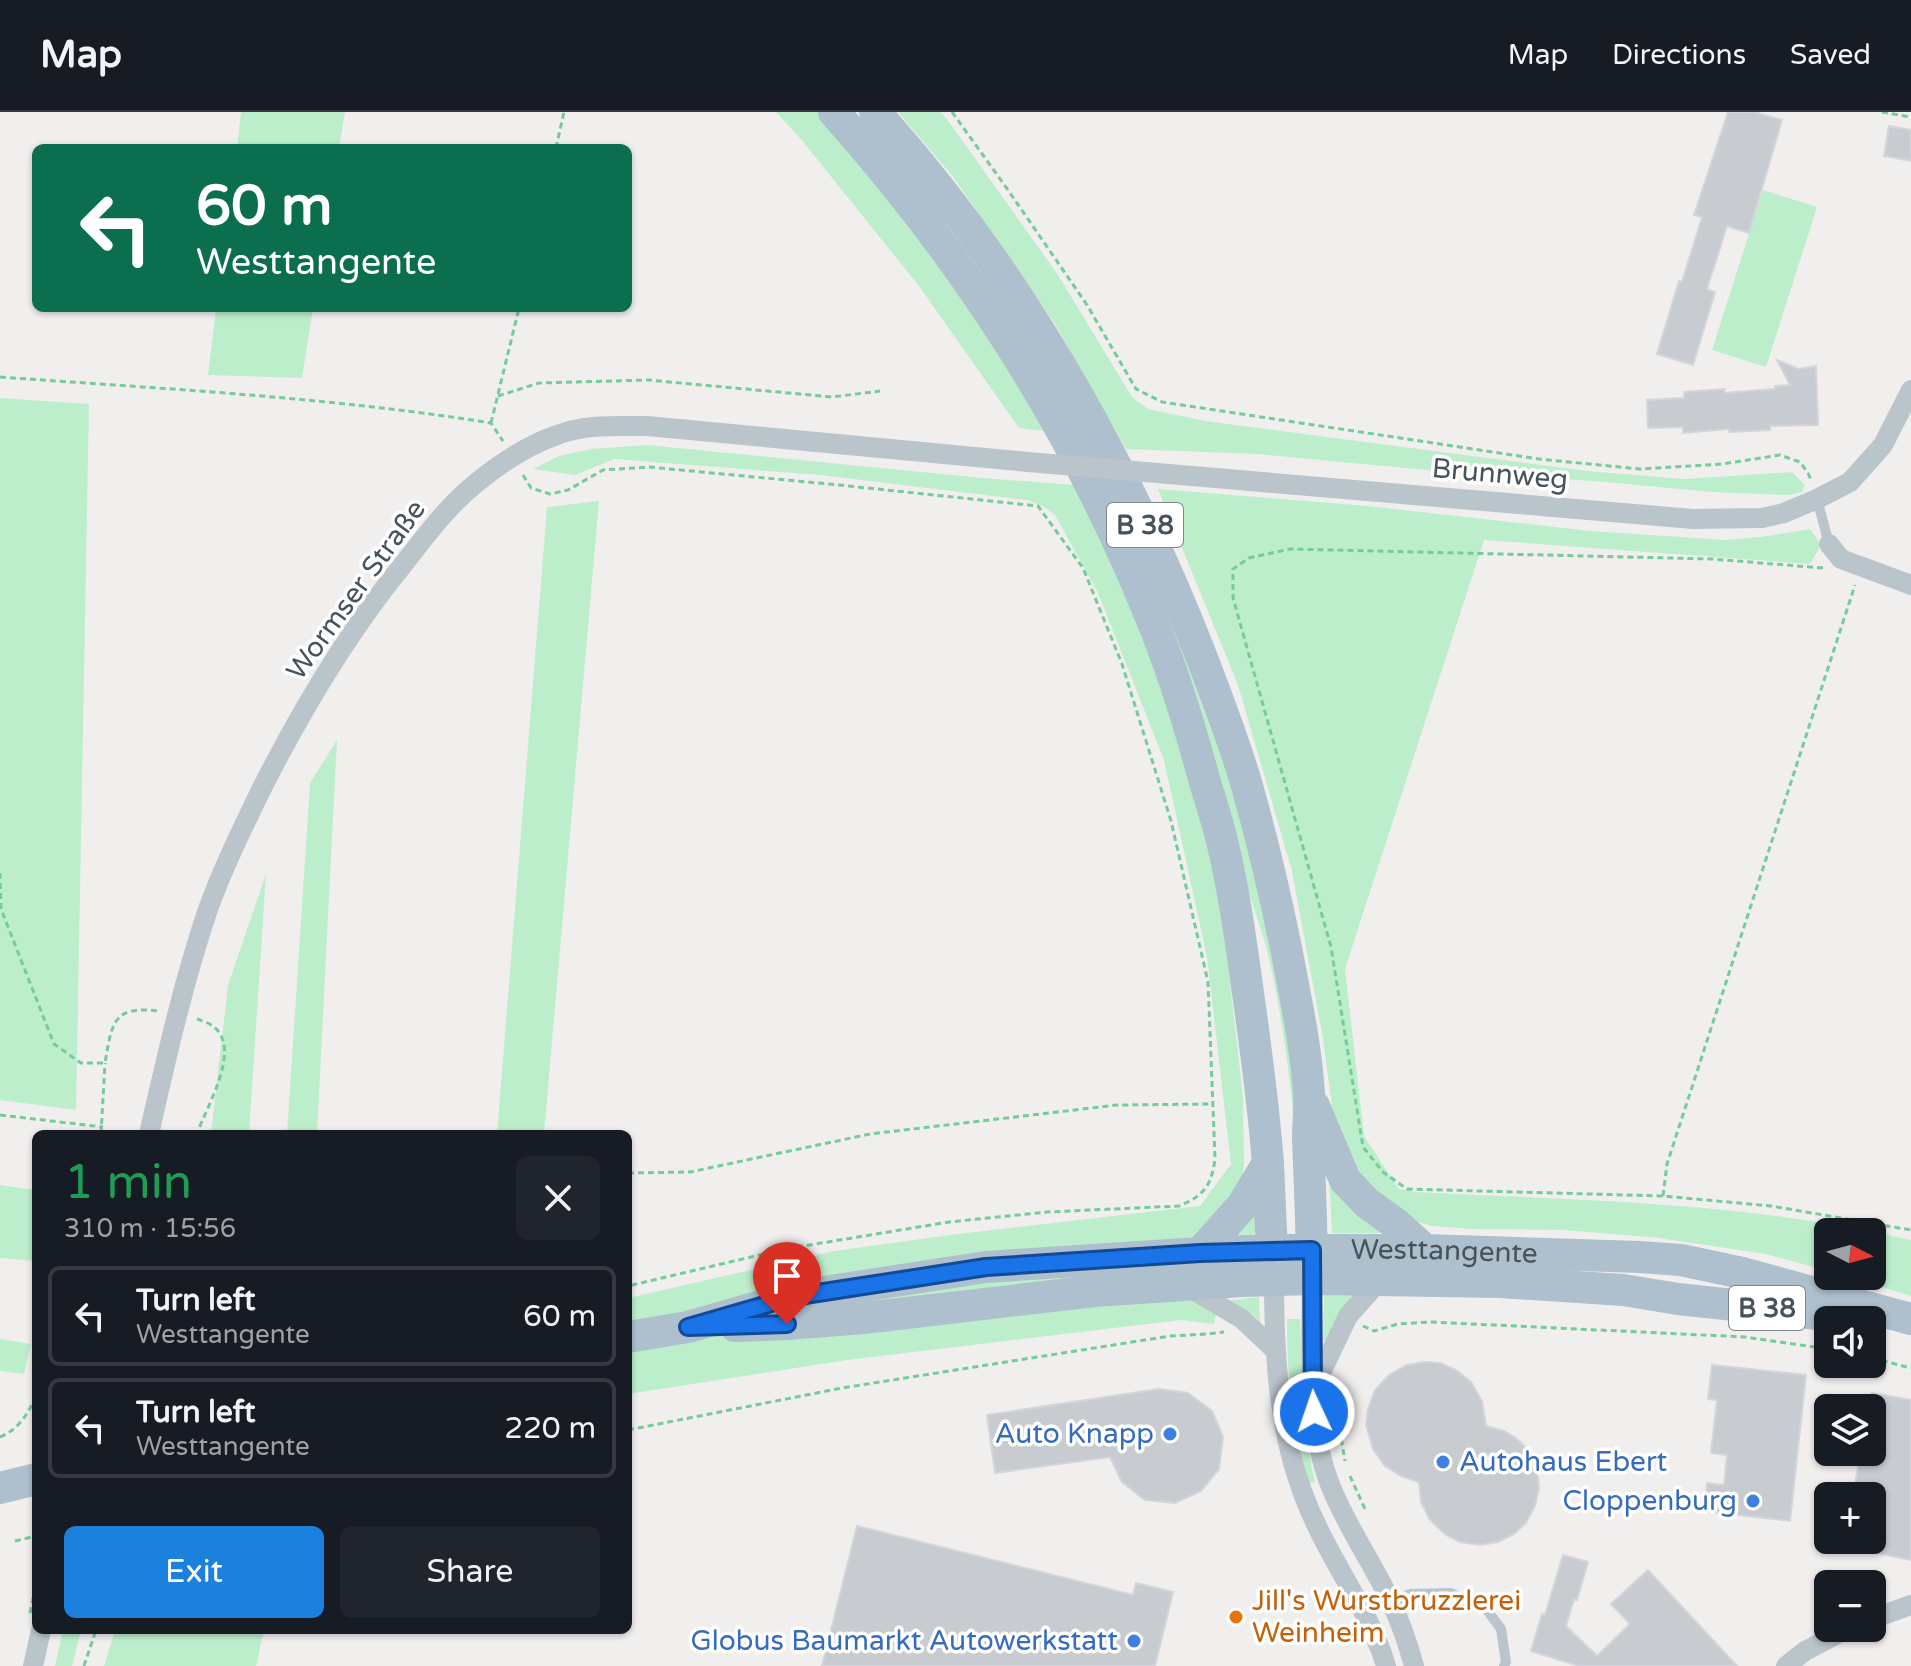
<!DOCTYPE html>
<html lang="en">
<head>
<meta charset="utf-8">
<style>
  :root { --surface:#171b24; --page:#20242c; --text:#f1f3f6; --muted:#9ea1a6; --line:#363941; --accent:#1c80dd }
  body { margin:0; font-family:"Varela Round",sans-serif; background:var(--page); color:var(--text); height:100vh; display:flex; flex-direction:column; font-size:30px; white-space:nowrap }
  * { box-sizing:border-box; margin:0 }
  p { font-size:26px; color:var(--muted) }
  .icon { flex:none; width:44px; height:44px; fill:none; stroke:currentColor; stroke-width:2; stroke-linecap:round; stroke-linejoin:round }
  .map { position:relative; flex:1; overflow:hidden }
  .panel { position:absolute; left:32px; top:1018px; width:600px; height:504px; display:flex; flex-direction:column; background:var(--surface); border-radius:12px; box-shadow:0 2px 6px #0004 }
  .panel>* { flex:none }
  .guide { position:absolute; left:32px; top:32px; width:600px; height:168px; border-radius:12px; box-shadow:0 2px 6px #0004; background:#0b6e4f; color:#fff; overflow:hidden }
  .needle { width:52px; rotate:96deg }
  .fabs { position:absolute; left:1814px; top:1106px; display:grid; gap:16px }
  .fabs a { display:grid; place-items:center; width:72px; height:72px; border-radius:12px; background:var(--surface); box-shadow:0 2px 6px #0004; font-size:40px }
  .pin { position:absolute; display:grid; place-items:center; width:68px; height:68px; color:#fff; margin:-82px -34px; border-radius:50% 50% 50% 0; rotate:-45deg; box-shadow:0 0 8px #0007 }
  .pin .icon { rotate:45deg }
  .me { position:absolute; width:88px; margin:-44px; rotate:357deg; stroke-linejoin:round; filter:drop-shadow(0 0 6px #0008) }
  .turn { display:flex; align-items:center; gap:28px; height:168px; padding:0 32px; font-size:36px }
  .turn .icon { width:104px; height:104px; stroke-width:2.5 }
  .turn b { display:block; font-size:56px; line-height:68px }
  .round { display:grid; place-items:center; flex:none; width:84px; height:84px; border-radius:12px; background:var(--page) }
  .overview { display:flex; align-items:center; justify-content:space-between; height:136px; padding:0 32px }
  h1 { font-size:48px; font-weight:600; line-height:60px; color:#1e9e55 }
  .cta { display:flex; gap:16px; margin-top:auto; padding:16px 32px }
  .cta a { flex:1; height:92px; border-radius:12px; background:var(--accent); color:#fff; font-size:32px; font-weight:600; line-height:92px; text-align:center }
  .cta a+a { background:var(--page); color:var(--text) }
  ul { padding:0; list-style:none }
  li { display:flex; align-items:center; gap:24px; height:100px; margin:0 16px 12px; padding:0 16px; border:4px solid var(--line); border-radius:12px }
  li div { flex:1 }
  li b { display:block; font-size:30px }
  li em { font-style:normal }
  header { display:flex; align-items:center; gap:48px; box-sizing:border-box; height:112px; padding:0 40px; background:var(--surface); border-bottom:2px solid var(--line) }
  header strong { font-size:38px }
  nav { display:flex; gap:44px; margin-inline-start:auto; font-size:28px }
  .map>svg:first-child { display:block }
  .green { fill:#bdeecc }
  .building { fill:#c8ccd1; stroke:#d2d5da; stroke-width:2 }
  .lines { fill:none; stroke-linecap:round; stroke-linejoin:round }
  .path { stroke:#76cb9a; stroke-width:3; stroke-dasharray:6 4; stroke-linecap:butt }
  .lane { stroke:#bac4cb; stroke-width:10 }
  .street { stroke:#bac4cb; stroke-width:20 }
  .primary { stroke:#aec0cd; stroke-width:32 }
  .street-bridge { stroke:#bac4cb; stroke-width:20 }
  .route-casing { stroke:#114b97; stroke-width:20 }
  .route { stroke:#1a73e8; stroke-width:14 }
  .shop-dot { fill:#3f7fe0; stroke:#fff; stroke-width:3 }
  .food-dot { fill:#e8710a; stroke:#fff; stroke-width:3 }
  .labels { text-anchor:middle; dominant-baseline:central; stroke-width:7; stroke-linejoin:round; paint-order:stroke }
  .shield { fill:#fff; stroke:#7e878c; stroke-width:2 }
  .shield-label { font-size:26px; font-weight:bold; fill:#47535b }
  .street-label { font-size:28px; fill:#47535b; stroke:#fff }
  .shop-label { font-size:28px; fill:#366cbe; stroke:#fff; text-anchor:end }
  .food-label { font-size:28px; fill:#c56008; stroke:#fff; text-anchor:start }
</style>
</head>
<body>
<header>
<strong>Map</strong>
<nav><a>Map</a><a>Directions</a><a>Saved</a></nav>
</header>
<div class="map">
<svg width="1911" height="1554" viewBox="0 0 1911 1554">
  <rect width="100%" height="100%" fill="#f1eeee"/>
  <path class="green" d="M241 0H345L339 36H237Z
    M776 0H821L879 63 1051 320 1019 316 919 174 800 26Z
    M898 0H940L947 7 1058 163 1132 285 1148 297 1205 309 1587 359 1684 367 1792 360 1805 373 1802 380 1789 383 1712 380 1594 369 1458 361 1257 342 1126 337 1055 212 954 66Z
    M1763 78 1817 95 1766 255 1712 238Z
    M216 196H313L302 266 208 263Z
    M0 286 89 292 76 998 0 988Z
    M647 333 983 366 1076 373 1150 524 1219 774 1243 984 1244 1054 1232 1121 1255 1090 1257 1122 1233 1124 1214 1212 1181 1208 847 1248 628 1282V1186L834 1139 958 1122 1200 1094 1231 1052 1207 845 1164 648 1098 481 1055 403 1043 394 1027 388 820 363 614 347 575 363 533 357 559 344 591 337Z
    M1158 377 1368 394 1591 419 1725 428 1761 425 1810 417 1821 433 1810 452 1484 428 1345 857 1364 1024 1399 1077 1416 1080C1568 1088 1722 1089 1872 1120H1828V1159L1766 1142 1659 1126 1565 1118 1471 1117 1432 1114 1397 1104 1367 1083 1337 1031 1323 927 1292 759 1238 573Z
    M1116 378 1175 512 1227 658 1261 784 1297 975 1302 1097C1294 1006 1287 915 1264 827Z
    M599 389 544 1022H497L547 395Z
    M337 628 317 1022H287L310 671Z
    M266 762 249 1022H211L228 873Z
    M1329 1062 1395 1121H1332Z
    M0 1073 36 1078V1149L0 1146Z
    M1872 1120 1911 1128V1184L1845 1164H1872Z
    M1324 1183 1356 1184 1337 1208 1325 1229 1323 1228Z
    M1259 1185 1260 1211 1254 1203 1230 1191 1231 1188Z
    M1287 1207H1300L1302 1280 1305 1323 1315 1370 1309 1371C1292 1314 1287 1266 1287 1207Z
    M0 1227 31 1232 24 1262 0 1259Z
    M63 1518H81L72 1554H55Z
    M115 1518H264L256 1554H104Z"/>
  <path class="building" d="M1728 0H1754L1782 8 1749 121 1727 114 1707 177 1715 180 1693 253 1657 242 1679 169 1682 170 1702 105 1694 103Z
    M1889 14 1911 18V49L1884 44Z
    M1777 248 1799 257 1816 254 1818 313 1770 314V318L1729 320V317L1683 321V315L1648 316 1647 288 1684 286V280L1725 277 1724 281 1775 277V274L1790 273Z
    M1424 1250 1440 1251 1456 1258 1471 1270 1482 1289 1486 1314 1504 1319 1516 1326 1525 1335 1533 1347 1538 1366 1539 1376 1535 1394 1526 1411 1514 1422 1498 1430 1480 1433 1460 1430 1446 1423 1430 1408 1421 1390 1419 1370 1401 1364 1385 1354 1373 1337 1366 1313 1368 1297 1375 1278 1389 1263 1407 1253Z
    M1712 1253 1806 1263 1790 1409 1704 1399 1707 1371 1724 1373 1727 1343 1711 1341 1717 1288 1708 1287Z
    M1159 1277 1188 1281 1212 1299 1223 1325 1219 1357 1201 1379 1175 1391 1145 1388 1122 1370 1110 1345 995 1361 987 1303Z
    M1872 1281 1911 1288V1448L1872 1440V1384H1853L1861 1340H1872Z
    M857 1414 1133 1483 1136 1471 1173 1480 1155 1554H822Z
    M1563 1443 1588 1450 1577 1488 1574 1487 1566 1514 1597 1544 1630 1512 1611 1492 1648 1458 1737 1554H1579L1531 1539 1542 1502 1545 1503Z"/>
  <g class="lines">
    <path class="path" d="M952 0 1008 78 1087 193 1136 277 1162 290 1539 347 1640 357 1722 352 1780 343 1800 350 1808 361 1811 368
      M1882 0 1911 5
      M556 36 564 0
      M0 265C164 277 329 285 491 311L503 329
      M498 284 539 271 648 268 832 285 880 279
      M491 311 519 196
      M523 363 531 376 550 382 568 378 603 358 649 355 839 373 1038 394 1083 456 1122 552 1171 709 1208 870 1215 1046C1212 1073 1204 1084 1179 1094L1047 1100 949 1110 785 1137 628 1174
      M1823 456 1712 447 1290 437 1249 446 1233 457V486L1331 835 1363 1035 1383 1060 1407 1077 1663 1084 1771 1094 1911 1118
      M0 761 1 797 54 932 81 951H105C112 912 112 893 158 899
      M197 907C202 909 210 911 214 915 242 938 206 995 197 1022
      M0 1003 103 1015
      M101 1022 105 951
      M628 1061 690 1060 870 1022 1117 993 1213 992
      M1663 1084 1667 1052 1855 473
      M1363 1214 1374 1219 1398 1212 1431 1210 1745 1225 1828 1237
      M1872 1246 1911 1256
      M1335 1278 1334 1284 1345 1349
      M628 1318 842 1276 1170 1224 1207 1222 1224 1220
      M0 1325C19 1317 28 1302 36 1284
      M1350 1364 1365 1397
      M15 1429 36 1424
      M30 1501 36 1473
      M84 1554 96 1518"/>
    <path class="lane" d="M1817 387 1829 432
      M1391 1490 1410 1482 1451 1481 1487 1498 1501 1517 1506 1550 1504 1554"/>
    <path class="street" d="M1169 362 1693 407 1762 406 1784 401 1817 387 1850 370 1883 333 1911 278
      M1829 432 1841 447 1911 473
      M149 1022C166 947 183 872 207 800 222 758 242 717 261 678 302 597 348 519 406 449 427 422 448 394 475 372 498 353 528 333 557 323 586 312 617 314 647 314L1028 350
      M1312 1167C1312 1236 1305 1311 1331 1375 1347 1415 1373 1452 1391 1490 1401 1511 1408 1532 1414 1554
      M1274 1168C1274 1251 1279 1336 1316 1412 1338 1460 1371 1503 1386 1554
      M1188 1175 1242 1207 1275 1238
      M1316 1271 1348 1204 1380 1168
      M1872 1507 1911 1493
      M33 1554 41 1518
      M1786 1554 1805 1539 1849 1516"/>
    <g class="primary">
      <path d="M834 0C966 148 1075 318 1150 503 1172 556 1189 611 1204 667 1210 687 1217 708 1222 729 1234 778 1241 830 1248 881 1256 938 1264 995 1268 1053 1270 1091 1271 1130 1274 1168"/>
      <path d="M875 0C1016 157 1123 345 1200 541 1217 585 1234 629 1247 674 1262 727 1275 782 1286 836 1295 884 1306 933 1309 982 1310 997 1308 1012 1308 1027 1310 1074 1312 1120 1312 1167"/>
      <path d="M1314 994 1345 1068 1367 1091 1396 1112 1425 1138"/>
      <path d="M1200 1141 1242 1094 1268 1051"/>
      <path d="M735 1214 787 1212 864 1206 1095 1179 1242 1169 1312 1167 1500 1170 1623 1178 1678 1187 1845 1205"/>
      <path id="s1" d="M628 1225 688 1215 775 1190 811 1182 986 1155 1200 1141 1271 1138H1425L1640 1145 1681 1148 1742 1161 1911 1207"/>
      <path d="M0 1376 36 1367"/>
    </g>
    <path class="street-bridge" d="M1028 350 1169 362"/>
  </g>
  <g class="lines">
    <g class="route-casing">
      <path id="route" d="M787 1212 688 1215 775 1190 811 1182 986 1155 1200 1141 1312 1138 1313 1278 1314 1300"/>
    </g>
    <use href="#route" class="route"/>
  </g>
  <g class="shop-dot">
    <circle cx="1170" cy="1322" r="8"/>
    <circle cx="1443" cy="1350" r="8"/>
    <circle cx="1753" cy="1389" r="8"/>
    <circle cx="1134" cy="1529" r="8"/>
  </g>
  <circle class="food-dot" cx="1236" cy="1505" r="8"/>
  <g class="labels">
    <g class="shield">
      <rect x="1107" y="391" width="76" height="44" rx="6"/>
      <rect x="1729" y="1174" width="76" height="44" rx="6"/>
    </g>
    <g class="shield-label">
      <text x="1145" y="413">B 38</text>
      <text x="1767" y="1196">B 38</text>
    </g>
    <g class="street-label">
      <text transform="translate(1500 362) rotate(5)">Brunnweg</text>
      <text transform="translate(356 478) rotate(-54)">Wormser Straße</text>
      <text stroke="none"><textPath href="#s1" startOffset="824">Westtangente</textPath></text>
    </g>
    <g class="shop-label">
      <text x="1154" y="1322">Auto Knapp</text>
      <text x="1459" y="1350" text-anchor="start">Autohaus Ebert</text>
      <text x="1737" y="1389">Cloppenburg</text>
      <text x="1118" y="1529">Globus Baumarkt Autowerkstatt</text>
    </g>
    <g class="food-label">
      <text x="1252" y="1489">Jill's Wurstbruzzlerei<tspan x="1252" dy="32">Weinheim</tspan></text>
    </g>
  </g>
</svg>
<div class="fabs">
<a><svg class="needle" viewBox="-14 -14 28 28"><path d="M0-13l5 13h-10z" fill="#e53935"/><path d="M0 13l5-13h-10z" fill="#9ea1a6"/></svg></a>
<a><svg class="icon" aria-label="sound" viewBox="0 0 24 24"><path d="M4 9h4l5-4v14l-5-4H4zM17 9q2 3 0 6"/></svg></a>
<a><svg class="icon" aria-label="layers" viewBox="0 0 24 24"><path d="M12 4l9 5-9 5-9-5zM3 14l9 5 9-5"/></svg></a>
<a>+</a>
<a>−</a>
</div>
<div class="pin" style="left:787px;top:1212px;background:#d93025"><svg class="icon" aria-label="arrive" viewBox="0 0 24 24"><path d="M6 21V4h12l-3 4 3 4H6"/></svg></div>
<svg class="me" style="left:1314px;top:1300px" viewBox="-20 -20 40 40"><circle r="17" fill="#1a73e8" stroke="#fff" stroke-width="3"/><path d="M0-11L8 9 0 5-8 9z" fill="#fff"/></svg>
<div class="guide">
<div class="turn"><svg class="icon" aria-label="left" viewBox="0 0 24 24"><path d="M17 20v-9H6M10 6l-5 5 5 5"/></svg><div><b>60 m</b>Westtangente</div></div>
</div>
<section class="panel">
<div class="overview"><div><h1>1 min</h1><p>310 m · 15:56</p></div><a class="round"><svg class="icon" aria-label="close" viewBox="0 0 24 24"><path d="M6 6l12 12M18 6L6 18"/></svg></a></div>
<ul>
<li><svg class="icon" aria-label="left" viewBox="0 0 24 24"><path d="M17 20v-9H6M10 6l-5 5 5 5"/></svg><div><b>Turn left</b><p>Westtangente</p></div><em>60 m</em></li>
<li><svg class="icon" aria-label="left" viewBox="0 0 24 24"><path d="M17 20v-9H6M10 6l-5 5 5 5"/></svg><div><b>Turn left</b><p>Westtangente</p></div><em>220 m</em></li>
</ul>
<div class="cta"><a>Exit</a><a>Share</a></div>
</section>
</div>
</body>
</html>
